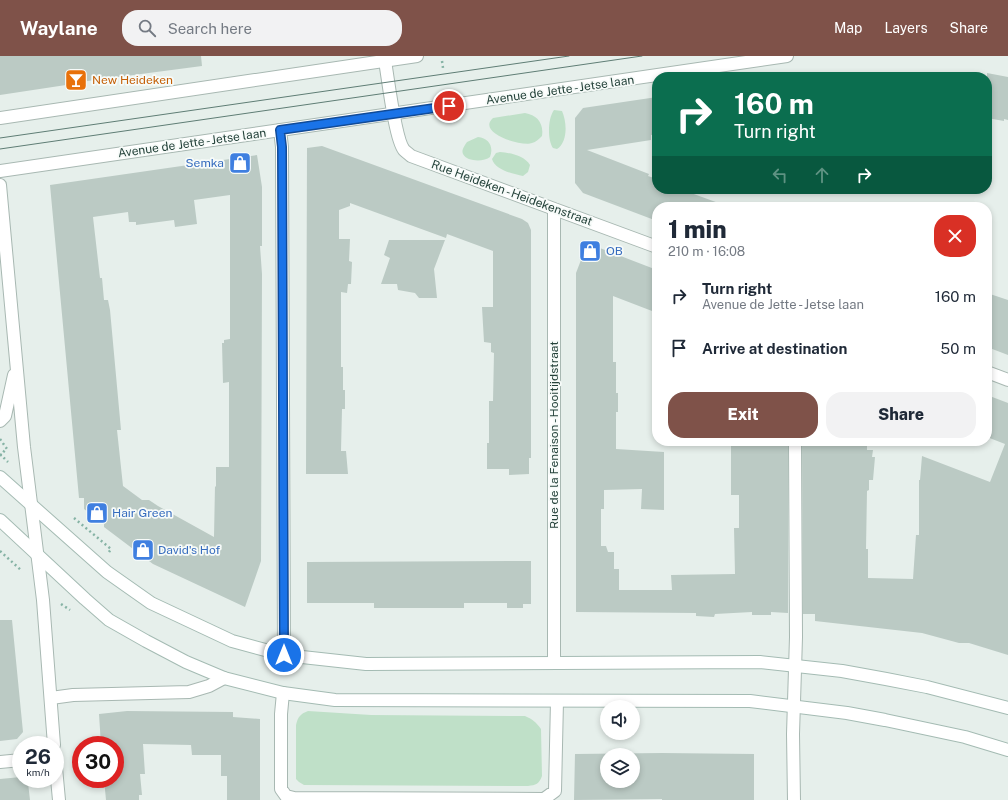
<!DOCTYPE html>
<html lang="en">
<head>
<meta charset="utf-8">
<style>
  :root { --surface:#fff; --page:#f2f2f3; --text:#1f2937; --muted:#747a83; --accent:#7f5249 }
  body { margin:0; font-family:"Public Sans",sans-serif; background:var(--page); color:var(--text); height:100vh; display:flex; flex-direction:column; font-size:15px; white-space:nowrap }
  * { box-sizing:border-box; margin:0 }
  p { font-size:13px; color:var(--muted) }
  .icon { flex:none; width:22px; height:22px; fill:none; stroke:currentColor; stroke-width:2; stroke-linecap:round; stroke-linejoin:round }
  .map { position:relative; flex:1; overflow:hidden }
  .sheet { position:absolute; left:652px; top:146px; width:340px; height:244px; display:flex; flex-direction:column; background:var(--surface); border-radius:16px; box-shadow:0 2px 6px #0003 }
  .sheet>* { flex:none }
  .hud { position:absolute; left:652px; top:16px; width:340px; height:122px; border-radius:16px; box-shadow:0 2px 6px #0003; background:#0b6e4f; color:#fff; overflow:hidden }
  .tools { position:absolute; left:600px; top:644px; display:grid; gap:8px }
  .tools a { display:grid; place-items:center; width:40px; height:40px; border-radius:50%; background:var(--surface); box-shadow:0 2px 6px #0003; font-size:20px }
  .speed { position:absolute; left:12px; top:680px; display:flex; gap:8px; font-size:20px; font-weight:700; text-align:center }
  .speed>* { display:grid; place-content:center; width:52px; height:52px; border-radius:50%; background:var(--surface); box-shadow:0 2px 6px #0003; line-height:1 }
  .speed small { font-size:10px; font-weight:400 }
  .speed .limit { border:6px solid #d22; background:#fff; color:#111 }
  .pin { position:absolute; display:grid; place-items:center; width:34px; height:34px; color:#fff; margin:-17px; border:2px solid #fff; border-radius:50%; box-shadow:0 1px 4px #0007 }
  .me { position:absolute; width:44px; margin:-22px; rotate:0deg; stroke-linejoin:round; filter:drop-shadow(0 0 3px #0008) }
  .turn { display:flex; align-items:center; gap:14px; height:84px; padding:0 16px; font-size:18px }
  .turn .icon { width:52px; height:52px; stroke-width:2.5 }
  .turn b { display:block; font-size:28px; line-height:34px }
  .lanes { display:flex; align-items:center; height:38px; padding:0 16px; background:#0003; justify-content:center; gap:20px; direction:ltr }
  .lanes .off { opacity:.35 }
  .round { display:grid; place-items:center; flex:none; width:42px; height:42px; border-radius:16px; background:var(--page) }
  .overview { display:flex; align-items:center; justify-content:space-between; height:68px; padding:0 16px }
  h1 { font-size:24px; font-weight:800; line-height:30px }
  .button { display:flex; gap:8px; margin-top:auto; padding:8px 16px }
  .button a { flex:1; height:46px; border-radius:16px; background:var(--accent); color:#fff; font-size:16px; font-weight:800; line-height:46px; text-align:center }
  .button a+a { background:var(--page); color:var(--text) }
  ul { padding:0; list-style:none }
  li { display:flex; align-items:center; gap:12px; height:52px; padding:0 16px }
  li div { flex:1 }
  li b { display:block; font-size:15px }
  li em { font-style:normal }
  header { display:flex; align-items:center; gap:24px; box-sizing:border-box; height:56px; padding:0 20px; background:var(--accent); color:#fff }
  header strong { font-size:19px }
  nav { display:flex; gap:22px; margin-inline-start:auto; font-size:14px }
  .search { width:280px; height:36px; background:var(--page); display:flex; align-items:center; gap:10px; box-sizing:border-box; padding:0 14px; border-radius:16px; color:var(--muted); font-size:15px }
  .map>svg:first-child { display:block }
  .green { fill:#bfe0c8 }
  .building { fill:#bbcac4; fill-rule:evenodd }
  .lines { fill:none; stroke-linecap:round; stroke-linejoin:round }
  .minor-casing { stroke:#a8b8b2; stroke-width:14 }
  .tertiary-casing { stroke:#a8b8b2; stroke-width:14 }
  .secondary-casing { stroke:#a4bbb3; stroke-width:14 }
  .path { stroke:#86b3a5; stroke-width:2.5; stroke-dasharray:2 3; stroke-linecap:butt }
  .minor { stroke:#fff; stroke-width:12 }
  .tertiary { stroke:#fff; stroke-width:12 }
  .secondary { stroke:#fff; stroke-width:12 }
  .tram { stroke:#5f7d75; stroke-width:1 }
  .route-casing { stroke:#114b97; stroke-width:10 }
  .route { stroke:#1a73e8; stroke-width:7 }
  .labels { text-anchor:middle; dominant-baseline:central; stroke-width:3.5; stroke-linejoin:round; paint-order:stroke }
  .food-label { font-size:12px; fill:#c56008; stroke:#f7fbf9; text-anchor:start }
  .street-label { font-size:12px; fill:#24423a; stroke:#f7fbf9 }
  .shop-label { font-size:12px; fill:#366cbe; stroke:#f7fbf9; text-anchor:start }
</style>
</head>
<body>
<header>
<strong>Waylane</strong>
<div class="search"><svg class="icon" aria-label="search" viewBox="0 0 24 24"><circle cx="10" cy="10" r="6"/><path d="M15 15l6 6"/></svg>Search here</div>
<nav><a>Map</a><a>Layers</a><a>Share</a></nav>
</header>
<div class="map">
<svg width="1008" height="744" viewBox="0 0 1008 744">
  <rect width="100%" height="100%" fill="#e6efeb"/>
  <path class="green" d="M554 54 562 55C567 66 568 86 557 93L553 92C547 83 548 62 554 54Z
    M525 57C537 59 544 67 542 80 539 83 536 86 532 87 522 91 476 77 493 62Z
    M478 81C489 82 494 91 490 101 484 106 467 106 463 98 461 94 465 89 467 86Z
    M500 96C510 97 524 99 530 109L528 116 523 120C513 118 495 114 492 103L496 97Z
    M308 655 371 659 525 660C532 663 536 666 541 673L542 720C539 728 536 729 528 730L304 729 299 726 296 723V669C298 661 300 658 308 655Z"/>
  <path class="building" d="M0 0H201L202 10 65 28 66 29 0 39Z
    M987 17 1008 21V64L1004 63V65L987 62Z
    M657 41V78L651 79V84L587 94 649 118 648 120 657 123V133H680L724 149 723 151H657V165L583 137 575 127V62L583 52Z
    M322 90 522 163 528 167 531 174V402H529V418L509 419V413H487V387H489V345H493L494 297 491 296V287L484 286 482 251H493V195L447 178 446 182 350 147V150L339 154V183H350L349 205 352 206 351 228H348L347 237 341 236V311H343V334H345V353H342L341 395H346L348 418H306L307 92Z
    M257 99 262 131V190H260L262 218 261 505 245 551 153 508 104 471V468L84 453V442H79L50 129ZM230 139V283L224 284V287H222L223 327 229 326V411H216V431L215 430 214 481 158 450 149 444H142L123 430 117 374H121L110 254 108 244H104L102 222H100L93 161 128 156 129 166H136V169L174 164 175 171 197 168 194 144Z
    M389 184H445L434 213 437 242H419L415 237 398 234 397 228H381L390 202 384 199Z
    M592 189 657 214V242L652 255 613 240V306H616V337H618V356H616V393L664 396V454L641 453 642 433 604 434V453H601V490H606L608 496H614V513H619V534H672L671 519 735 518 734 472H739V439H731V385H788V557L771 556V559H752V556L715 558 714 561 696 560V557L576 556V217L586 191Z
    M990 238 1008 244V299L987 291V246Z
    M987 339 1008 347V599L969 587H959L922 577 815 565V558H803L802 385H867V394H873L872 401H875L873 424H869V434L867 435 866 493H868V522L913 523 916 479H919V424H920L922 400 990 426 1005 388 987 381Z
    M531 505V548H523V552H507V547H464V552H374V547H307V506Z
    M0 564H12L23 676 17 683 0 685Z
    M127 655 233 656V661L260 663V744H227V720H221V699H192L191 689 143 688 145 718H140L142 739H139V744H106L104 723H115V689H101L99 658Z
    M662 697 754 698V744H662V743L574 744 575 698ZM607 699H633V725H607Z
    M21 721V723H23L28 727 30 744H0V723Z"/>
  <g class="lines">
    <g class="minor-casing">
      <path id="minor" d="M383 0 385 5C388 22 395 83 404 94 406 96 409 98 411 100L657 191
        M280 74 282 91 284 599
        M987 316 1008 324
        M554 606V153
        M283 637 281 658V733L286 740 294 742 544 743 555 735 557 645
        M51 642 73 639 189 636 209 630 224 622
        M0 706 21 704
        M794 744 793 678 796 581 795 385"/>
    </g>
    <g class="tertiary-casing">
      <path id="tertiary" d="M0 62 417 0
        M0 115 787 0
        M0 129 24 391 43 544 54 689
        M0 365 5 360 14 319
        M55 701 59 744"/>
    </g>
    <g class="secondary-casing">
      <path id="secondary" d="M0 421 107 516 151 547 232 585 284 599 366 608 760 606 842 615 886 623 927 631 1008 652
        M0 464 85 543 109 564 146 585 186 606 224 622 283 637 335 644 750 645 847 657 885 664 965 681 1008 694"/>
    </g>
    <path class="path" d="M442 5 443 12
      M0 383 7 393
      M0 398 8 406
      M0 400 6 393
      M74 462 111 493 109 496
      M0 495 22 515
      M61 548 70 554"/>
    <use href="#minor" class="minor"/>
    <use href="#tertiary" class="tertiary"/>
    <use href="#secondary" class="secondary"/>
    <path class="tram" d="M0 82 569 0
      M0 93 642 0"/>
  </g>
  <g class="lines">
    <g class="route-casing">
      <path id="route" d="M284 599 282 91 280 74 449 50"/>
    </g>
    <use href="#route" class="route"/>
  </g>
  <defs>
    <g id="bar-square" transform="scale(1.15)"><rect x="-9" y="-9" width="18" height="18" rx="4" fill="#e8710a" stroke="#f7fbf9"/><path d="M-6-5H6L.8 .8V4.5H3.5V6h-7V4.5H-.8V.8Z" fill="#fff"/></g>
    <g id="shop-square" transform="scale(1.15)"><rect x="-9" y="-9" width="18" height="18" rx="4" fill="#3f7fe0" stroke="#f7fbf9"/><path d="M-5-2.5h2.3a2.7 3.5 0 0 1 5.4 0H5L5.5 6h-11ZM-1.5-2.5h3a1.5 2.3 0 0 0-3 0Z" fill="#fff"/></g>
  </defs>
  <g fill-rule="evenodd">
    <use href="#bar-square" x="76" y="24"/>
    <use href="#shop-square" x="240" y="107"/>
    <use href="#shop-square" x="590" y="195"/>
    <use href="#shop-square" x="97" y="457"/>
    <use href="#shop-square" x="143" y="494"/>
  </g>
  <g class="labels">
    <g class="food-label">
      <text x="92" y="24">New Heideken</text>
    </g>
    <g class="street-label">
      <text transform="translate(560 34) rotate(-8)">Avenue de Jette - Jetse laan</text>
      <text transform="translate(192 87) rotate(-8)">Avenue de Jette - Jetse laan</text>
      <text transform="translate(512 137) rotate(20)">Rue Heideken - Heidekenstraat</text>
      <text transform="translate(554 379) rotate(-90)">Rue de la Fenaison - Hooitijdstraat</text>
    </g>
    <g class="shop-label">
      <text x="224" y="107" text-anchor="end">Semka</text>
      <text x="606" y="195">OB</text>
      <text x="112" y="457">Hair Green</text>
      <text x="158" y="494">David's Hof</text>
    </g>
  </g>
</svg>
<div class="tools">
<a><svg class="icon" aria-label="sound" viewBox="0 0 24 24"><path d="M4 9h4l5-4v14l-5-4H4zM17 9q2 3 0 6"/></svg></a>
<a><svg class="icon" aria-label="layers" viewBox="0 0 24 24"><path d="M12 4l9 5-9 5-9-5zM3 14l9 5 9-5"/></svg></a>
</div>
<div class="speed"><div>26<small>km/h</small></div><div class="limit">30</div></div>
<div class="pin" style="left:449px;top:50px;background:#d93025"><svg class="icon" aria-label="arrive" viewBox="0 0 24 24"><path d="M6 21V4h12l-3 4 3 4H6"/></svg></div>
<svg class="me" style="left:284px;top:599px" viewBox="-20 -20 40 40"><circle r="17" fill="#1a73e8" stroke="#fff" stroke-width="3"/><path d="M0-11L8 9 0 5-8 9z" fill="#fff"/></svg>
<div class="hud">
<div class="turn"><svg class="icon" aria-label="right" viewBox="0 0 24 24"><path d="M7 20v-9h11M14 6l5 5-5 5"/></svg><div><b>160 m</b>Turn right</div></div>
<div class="lanes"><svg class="icon off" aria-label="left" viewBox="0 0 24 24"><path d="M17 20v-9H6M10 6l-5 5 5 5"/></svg><svg class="icon off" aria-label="ahead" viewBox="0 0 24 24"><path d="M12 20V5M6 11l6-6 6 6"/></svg><svg class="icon" aria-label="right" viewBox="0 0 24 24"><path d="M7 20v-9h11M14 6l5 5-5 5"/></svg></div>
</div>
<section class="sheet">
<div class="overview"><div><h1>1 min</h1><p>210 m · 16:08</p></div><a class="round" style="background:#d93025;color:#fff"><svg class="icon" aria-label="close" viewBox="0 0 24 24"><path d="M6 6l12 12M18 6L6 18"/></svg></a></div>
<ul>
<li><svg class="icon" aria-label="right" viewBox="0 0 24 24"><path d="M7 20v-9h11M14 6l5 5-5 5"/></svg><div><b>Turn right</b><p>Avenue de Jette - Jetse laan</p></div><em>160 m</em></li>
<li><svg class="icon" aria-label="arrive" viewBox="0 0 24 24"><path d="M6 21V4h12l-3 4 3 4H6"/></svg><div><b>Arrive at destination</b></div><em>50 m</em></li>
</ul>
<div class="button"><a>Exit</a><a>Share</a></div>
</section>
</div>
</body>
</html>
